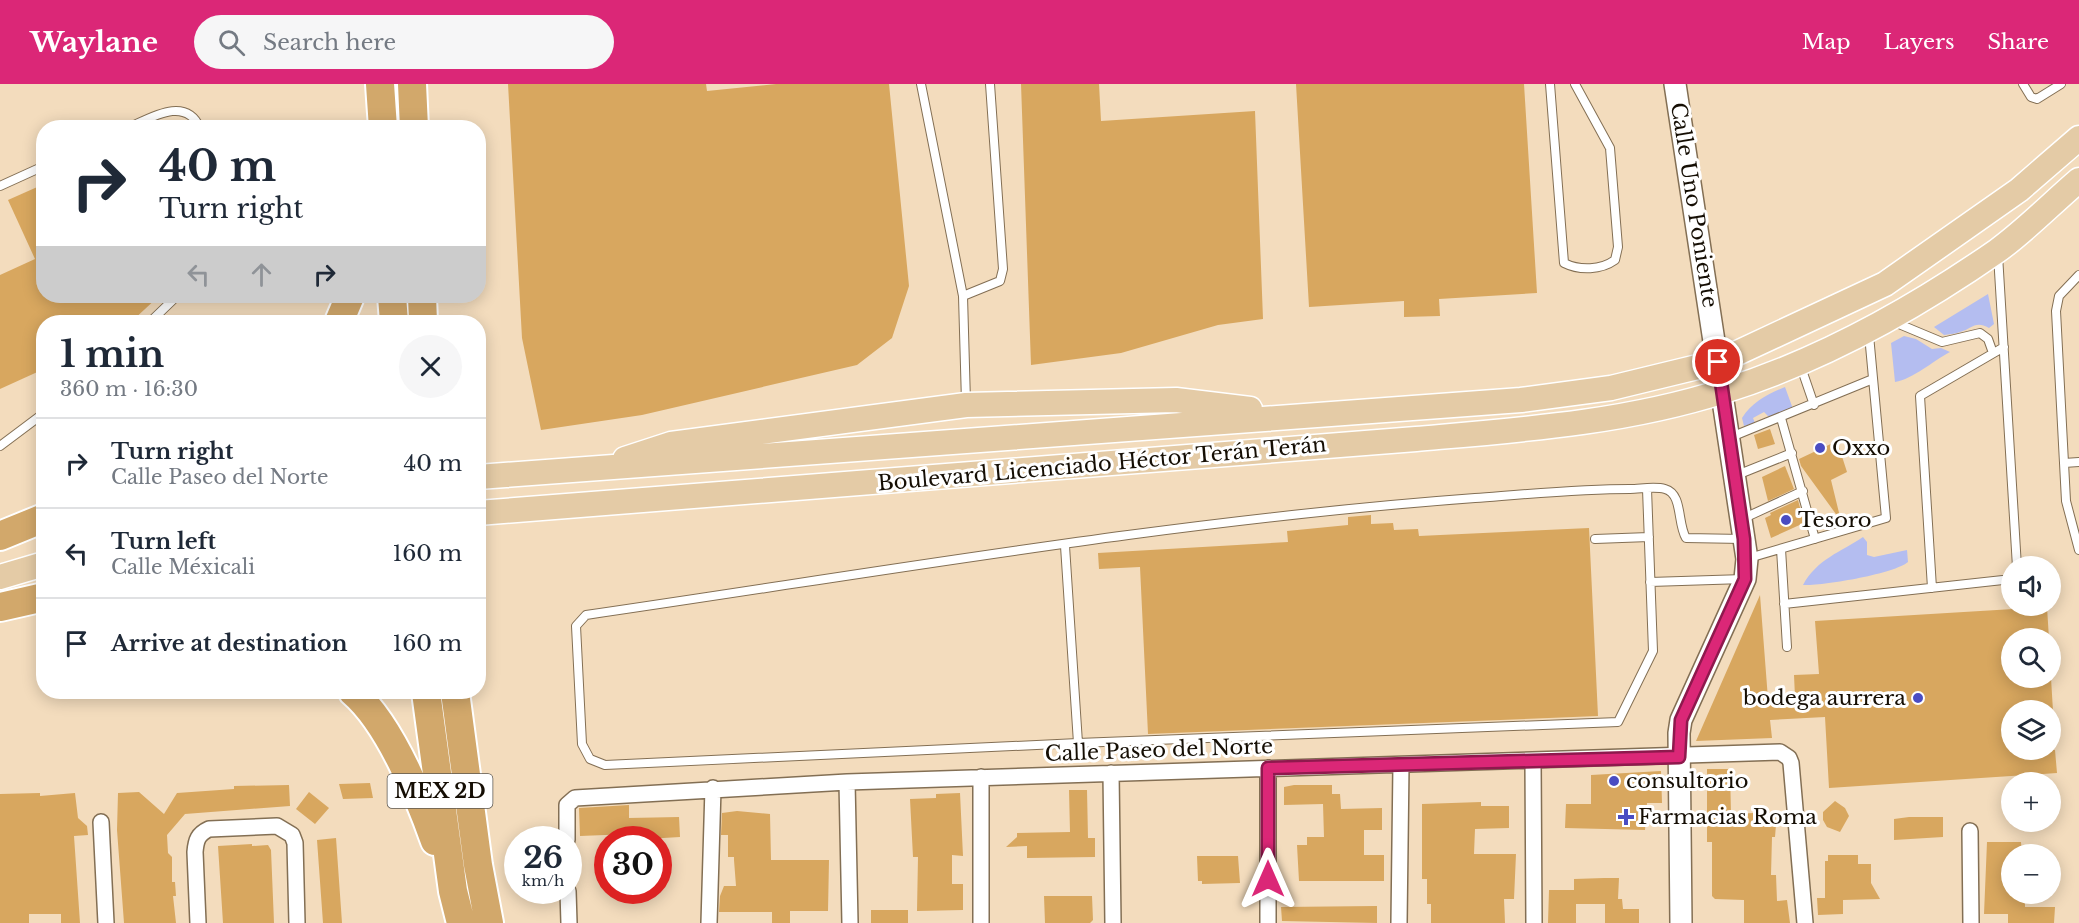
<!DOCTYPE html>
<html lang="en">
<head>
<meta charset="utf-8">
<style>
  :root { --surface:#fff; --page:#f6f6f7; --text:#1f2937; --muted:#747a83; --line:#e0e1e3; --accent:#db2777 }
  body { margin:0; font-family:"Libre Baskerville",serif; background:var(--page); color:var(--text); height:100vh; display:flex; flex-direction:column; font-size:22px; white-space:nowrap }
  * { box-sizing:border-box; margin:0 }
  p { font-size:20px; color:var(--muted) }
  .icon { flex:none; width:33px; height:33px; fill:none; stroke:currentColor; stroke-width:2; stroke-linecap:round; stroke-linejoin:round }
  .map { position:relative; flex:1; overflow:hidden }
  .details { position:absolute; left:36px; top:231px; width:450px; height:384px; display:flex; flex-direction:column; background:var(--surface); border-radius:24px; box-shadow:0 3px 15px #0003 }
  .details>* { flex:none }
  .banner { position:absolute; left:36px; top:36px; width:450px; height:183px; border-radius:24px; box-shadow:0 3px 15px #0003; background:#fff; color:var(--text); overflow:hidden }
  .fabs { position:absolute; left:2001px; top:472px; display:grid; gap:12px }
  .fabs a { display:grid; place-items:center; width:60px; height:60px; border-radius:50%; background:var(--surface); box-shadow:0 3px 15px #0003; font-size:30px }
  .speed { position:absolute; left:504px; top:742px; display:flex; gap:12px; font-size:30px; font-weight:700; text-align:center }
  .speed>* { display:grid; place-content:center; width:78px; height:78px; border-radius:50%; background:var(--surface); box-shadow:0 3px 15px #0003; line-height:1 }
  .speed small { font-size:15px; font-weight:400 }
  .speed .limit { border:9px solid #d22; background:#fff; color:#111 }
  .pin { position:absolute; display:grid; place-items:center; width:51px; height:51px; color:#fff; margin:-26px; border:3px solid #fff; border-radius:50%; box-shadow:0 2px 6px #0007 }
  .me { position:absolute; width:66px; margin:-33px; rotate:0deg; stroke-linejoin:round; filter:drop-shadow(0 0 4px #0008) }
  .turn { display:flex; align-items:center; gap:21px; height:126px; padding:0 24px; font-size:27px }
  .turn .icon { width:78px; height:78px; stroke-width:2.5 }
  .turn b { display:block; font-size:42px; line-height:51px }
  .lanes { display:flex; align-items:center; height:57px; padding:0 24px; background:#0003; justify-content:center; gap:30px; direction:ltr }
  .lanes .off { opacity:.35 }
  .round { display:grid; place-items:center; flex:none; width:63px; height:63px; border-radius:32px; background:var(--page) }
  .overview { display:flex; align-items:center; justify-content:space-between; height:102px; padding:0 24px }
  h1 { font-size:36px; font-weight:800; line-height:45px }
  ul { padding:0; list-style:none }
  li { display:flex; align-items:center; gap:18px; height:90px; padding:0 24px; border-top:2px solid var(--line) }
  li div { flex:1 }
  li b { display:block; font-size:22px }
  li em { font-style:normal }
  header { display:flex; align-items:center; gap:36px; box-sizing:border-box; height:84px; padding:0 30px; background:var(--accent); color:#fff }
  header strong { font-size:28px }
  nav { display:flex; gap:33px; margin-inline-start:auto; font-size:21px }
  .search { width:420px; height:54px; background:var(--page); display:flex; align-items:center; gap:15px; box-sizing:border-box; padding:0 21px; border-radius:33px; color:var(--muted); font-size:22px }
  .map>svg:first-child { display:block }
  .green { fill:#b4bdf0 }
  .building { fill:#d8a75f }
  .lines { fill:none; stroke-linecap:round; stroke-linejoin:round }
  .lane-casing { stroke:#836f54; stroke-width:10 }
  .street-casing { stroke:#836f54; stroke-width:18 }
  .secondary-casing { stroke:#836f54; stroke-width:24 }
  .primary-casing { stroke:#fff; stroke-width:27 }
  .highway-casing { stroke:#fff; stroke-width:32 }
  .lane { stroke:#fff; stroke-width:8 }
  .street { stroke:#fff; stroke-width:15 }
  .secondary { stroke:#fff; stroke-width:21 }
  .primary { stroke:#e4cba6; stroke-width:24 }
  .highway { stroke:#d2a86b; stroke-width:28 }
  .route-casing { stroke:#8e194d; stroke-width:15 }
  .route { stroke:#db2777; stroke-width:10 }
  .poi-dot { fill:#4a4cc2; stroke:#fff; stroke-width:2 }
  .labels { text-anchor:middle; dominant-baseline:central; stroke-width:6; stroke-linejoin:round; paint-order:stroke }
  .shield { fill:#fff; stroke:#5b564f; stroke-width:1.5 }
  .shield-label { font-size:20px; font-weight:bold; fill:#150e04 }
  .street-label { font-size:21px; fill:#150e04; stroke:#fff }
  .poi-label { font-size:21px; fill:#150e04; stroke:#fff; text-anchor:start }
</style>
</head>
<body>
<header>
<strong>Waylane</strong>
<div class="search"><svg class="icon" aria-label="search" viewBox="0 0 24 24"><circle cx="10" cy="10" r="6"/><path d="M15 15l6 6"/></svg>Search here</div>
<nav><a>Map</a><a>Layers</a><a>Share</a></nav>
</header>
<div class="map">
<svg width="2079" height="839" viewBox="0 0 2079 839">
  <rect width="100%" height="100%" fill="#f3dcbd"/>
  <path class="green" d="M1988 210 1994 240 1989 244C1975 236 1972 245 1960 248 1955 250 1949 250 1944 251L1934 243Z
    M1904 252 1916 255 1932 265 1941 264 1950 268C1933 277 1913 295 1895 298L1891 259Z
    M1785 303 1793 325 1769 333 1764 328 1753 334 1755 339 1744 342 1742 334C1752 318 1768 310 1785 303Z
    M1863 453 1867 458V471L1874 473 1907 466 1908 478C1894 490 1822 502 1803 501 1817 475 1841 468 1863 453Z"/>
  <path class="building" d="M508 0H706L707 7 776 0H889L909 202 892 254 857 281 642 331 541 346 522 254Z
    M1021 0H1099L1101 37 1255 27 1263 235 1218 241 1121 269 1031 281Z
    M1296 0H1524L1537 209 1439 215 1440 232 1404 233V217L1309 223Z
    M44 100V212H159L131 238H44V285L0 305V191L35 175 8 116Z
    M1770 345 1775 360 1758 365 1754 351Z
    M1837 357 1847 388 1831 396 1841 437 1801 382 1799 375Z
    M1785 382 1794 405 1768 417 1762 393Z
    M1798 416 1804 439 1771 454 1765 434 1771 431 1770 429Z
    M1371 431V440L1393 439 1394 446 1418 445 1419 452 1589 444 1598 632 1148 650 1140 483 1099 485 1098 469 1288 458 1287 447 1348 441V433Z
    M1760 511 1768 615 1795 613 1794 591 1819 590 1815 537 2047 523 2049 555H2012V594H2051L2053 627H2012V666H2055L2057 689 1829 704 1825 633 1770 636 1772 654 1696 657Z
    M1707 685H1730L1731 730 1777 728 1775 753H1772L1771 791H1776L1777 817 1787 816 1790 839H1744V816L1715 815 1712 812V758H1707Z
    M1661 687 1662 719H1647L1645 746 1565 744 1566 720H1591V691Z
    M370 699 373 714 343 715 339 700Z
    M289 701 290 722 185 730 167 751 168 769 172 773V798H175L176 812H173L176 839H124L117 746 118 709 139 708 164 730 177 709 234 705V702Z
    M1294 701H1332V710H1340L1341 725 1382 724V746H1364V771H1384V797H1299L1297 761H1307V753H1324L1323 720 1284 721V703Z
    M1069 706H1087L1088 754H1095V773L1027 774V762L1006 763 1017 753V749L1070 748Z
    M309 708 329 724 315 740 296 725Z
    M40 709V712L75 709 78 734 87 742 88 751 74 752 80 839H61V830H29V839H0V710Z
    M960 709 963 772 952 771V800H963V826L917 827 918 773H913L910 715 936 714V710Z
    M1835 717 1845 724 1849 732 1840 748 1827 743 1823 736V728Z
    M1481 718V722H1509V744L1475 745 1474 770H1516L1514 815H1504L1505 839H1431V820H1427V795H1422V720Z
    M629 721V734L679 733 680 753 630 756V750L580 752 579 724Z
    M737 727 770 730 771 776H829L828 827H790V839H772V828H719L720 812 724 802H736L734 776V773H728V751H721L722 729Z
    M1909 733H1943V753L1894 756V735Z
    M336 754 342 839H323L317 756Z
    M1987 758H2021L2022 771H2012V810H2025V823H2055L2054 839H2008V830H1984Z
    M252 760V762L268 761 271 766 274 839H223L218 762Z
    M1828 771H1858V780H1871V799L1880 815 1843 816V830L1818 831 1817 814H1825V777H1828Z
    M1197 772H1238L1240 799 1202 800V797H1198Z
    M1604 794H1619L1618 815H1622L1623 825H1639V839H1605V820H1576V839H1548L1549 806H1574V795Z
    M1044 812H1092L1093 836 1090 839H1045Z
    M1377 822V839L1282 837 1281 823Z
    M871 826H908V839H871Z"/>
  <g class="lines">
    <g class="lane-casing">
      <path id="lane" d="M921 0 963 212 966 318
        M1550 0 1564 179C1580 187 1601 186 1615 176L1618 163 1610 64 1575 0
        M2023 0 2031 13 2037 15 2061 0
        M130 43C152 33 186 12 200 44
        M0 102 44 82
        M1998 171 2017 483
        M2079 191 2059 212 2056 227 2066 417 2079 466
        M963 212 1000 197 1003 185 990 0
        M150 238 177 212
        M1894 238 1942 258 1980 249 1988 255 1993 269
        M1801 283 1814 321
        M1781 334 1815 455
        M1731 353 1873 295
        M0 362 44 329
        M2064 379 2079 378
        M1737 391 1792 369
        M1742 435 1803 407
        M1595 455 1649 453
        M1065 462 1078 659 1618 638 1653 567 1647 405
        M1781 465 1787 563
        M1749 474 1886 434 1869 251
        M1650 498 1744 495
        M1932 504 1920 312 2004 263
        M1784 520 2012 495
        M1078 659 605 681 590 675 582 660 576 542 586 531C881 488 1177 436 1475 414 1527 410 1579 405 1630 405 1640 405 1655 402 1665 405 1683 410 1677 439 1686 454L1743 455"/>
    </g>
    <g class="street-casing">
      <path id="street" d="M1533 677 1534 839
        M1111 689 1113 839
        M981 693V839
        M847 698 850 839
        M101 738 106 839
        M1970 747 1971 839
        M567 756V721L575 714 847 698 1780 668 1789 674 1791 679 1805 839
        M568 807 569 839
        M198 839 195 768C196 756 198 750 209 745L277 742 292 751 295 759 297 839
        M709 839 713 704
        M1268 839V684
        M1399 839 1401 681"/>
    </g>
    <g class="secondary-casing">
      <path id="secondary" d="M1675 0 1747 475 1745 495 1681 636 1679 649 1681 839"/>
    </g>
    <g class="primary-casing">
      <path id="primary" d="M625 375 671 360 966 321 1176 316 1250 325
        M478 393 1521 316 1611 304 1718 278 1885 200 2019 106 2079 54
        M478 429 1416 355C1519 346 1624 339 1724 307 1820 277 1915 224 1997 167 2026 146 2052 119 2079 96
        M0 493 44 480"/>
    </g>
    <g class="highway-casing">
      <path id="highway" d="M380 0 383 44
        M412 0 414 44
        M392 212 394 238
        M422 212 423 238
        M339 238 350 212
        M0 452 44 434
        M0 523 44 513
        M353 608C389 639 419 712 435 757
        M426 608 453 807 461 839
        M455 608 478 781 489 839"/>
    </g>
    <use href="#lane" class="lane"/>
    <use href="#street" class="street"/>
    <use href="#secondary" class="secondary"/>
    <use href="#primary" class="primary"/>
    <use href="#highway" class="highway"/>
  </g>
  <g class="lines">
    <g class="route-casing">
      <path id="route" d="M1268 795V684L1679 673 1681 636 1745 495 1744 455 1718 278"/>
    </g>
    <use href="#route" class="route"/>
  </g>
  <g class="poi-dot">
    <circle cx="1820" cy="364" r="6"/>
    <circle cx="1786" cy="436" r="6"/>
    <circle cx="1918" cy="614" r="6"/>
    <circle cx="1614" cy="697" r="6"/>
    <path d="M1623 724h6v6h6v6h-6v6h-6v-6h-6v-6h6z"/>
  </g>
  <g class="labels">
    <rect class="shield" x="387.5" y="690" width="105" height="34" rx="4.5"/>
    <g class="shield-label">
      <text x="440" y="707">MEX 2D</text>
    </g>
    <g class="street-label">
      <text transform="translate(1694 121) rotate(81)">Calle Uno Poniente</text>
      <text transform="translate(1102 380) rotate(-5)">Boulevard Licenciado Héctor Terán Terán</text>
      <text transform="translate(1159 666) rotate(-2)">Calle Paseo del Norte</text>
    </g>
    <g class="poi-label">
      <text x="1832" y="364">Oxxo</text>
      <text x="1798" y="436">Tesoro</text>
      <text x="1906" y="614" text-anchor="end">bodega aurrera</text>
      <text x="1626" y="697">consultorio</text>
      <text x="1638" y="733">Farmacias Roma</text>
    </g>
  </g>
</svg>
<div class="fabs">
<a><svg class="icon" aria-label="sound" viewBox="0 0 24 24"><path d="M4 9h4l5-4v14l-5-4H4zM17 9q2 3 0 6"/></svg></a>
<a><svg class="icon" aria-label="search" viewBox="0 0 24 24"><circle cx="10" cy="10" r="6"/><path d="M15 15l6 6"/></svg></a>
<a><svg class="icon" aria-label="layers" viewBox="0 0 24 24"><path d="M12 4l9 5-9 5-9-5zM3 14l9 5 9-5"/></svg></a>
<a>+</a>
<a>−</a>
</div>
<div class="speed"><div>26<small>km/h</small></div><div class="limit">30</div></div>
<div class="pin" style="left:1718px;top:278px;background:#d93025"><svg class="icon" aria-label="arrive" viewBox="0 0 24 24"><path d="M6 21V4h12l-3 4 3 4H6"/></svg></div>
<svg class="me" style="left:1268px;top:795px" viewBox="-20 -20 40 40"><path d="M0-17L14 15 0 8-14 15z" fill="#db2777" stroke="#fff" stroke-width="4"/></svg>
<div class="banner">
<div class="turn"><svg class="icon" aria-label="right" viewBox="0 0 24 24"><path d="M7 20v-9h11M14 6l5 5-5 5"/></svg><div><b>40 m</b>Turn right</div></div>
<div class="lanes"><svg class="icon off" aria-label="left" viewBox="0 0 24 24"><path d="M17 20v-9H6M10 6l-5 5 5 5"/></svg><svg class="icon off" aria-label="ahead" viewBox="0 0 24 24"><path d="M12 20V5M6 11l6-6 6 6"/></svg><svg class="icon" aria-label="right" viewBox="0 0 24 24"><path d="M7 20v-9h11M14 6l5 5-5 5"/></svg></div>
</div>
<section class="details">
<div class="overview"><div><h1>1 min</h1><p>360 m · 16:30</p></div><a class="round"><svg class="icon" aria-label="close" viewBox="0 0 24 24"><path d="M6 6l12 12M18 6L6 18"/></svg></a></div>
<ul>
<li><svg class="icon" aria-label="right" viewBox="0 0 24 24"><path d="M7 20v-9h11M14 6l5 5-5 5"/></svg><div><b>Turn right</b><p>Calle Paseo del Norte</p></div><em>40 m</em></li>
<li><svg class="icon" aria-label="left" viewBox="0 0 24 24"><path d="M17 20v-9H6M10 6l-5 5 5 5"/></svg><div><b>Turn left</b><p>Calle Méxicali</p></div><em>160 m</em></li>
<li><svg class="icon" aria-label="arrive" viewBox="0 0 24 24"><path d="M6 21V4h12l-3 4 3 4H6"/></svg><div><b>Arrive at destination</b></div><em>160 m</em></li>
</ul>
</section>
</div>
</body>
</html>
